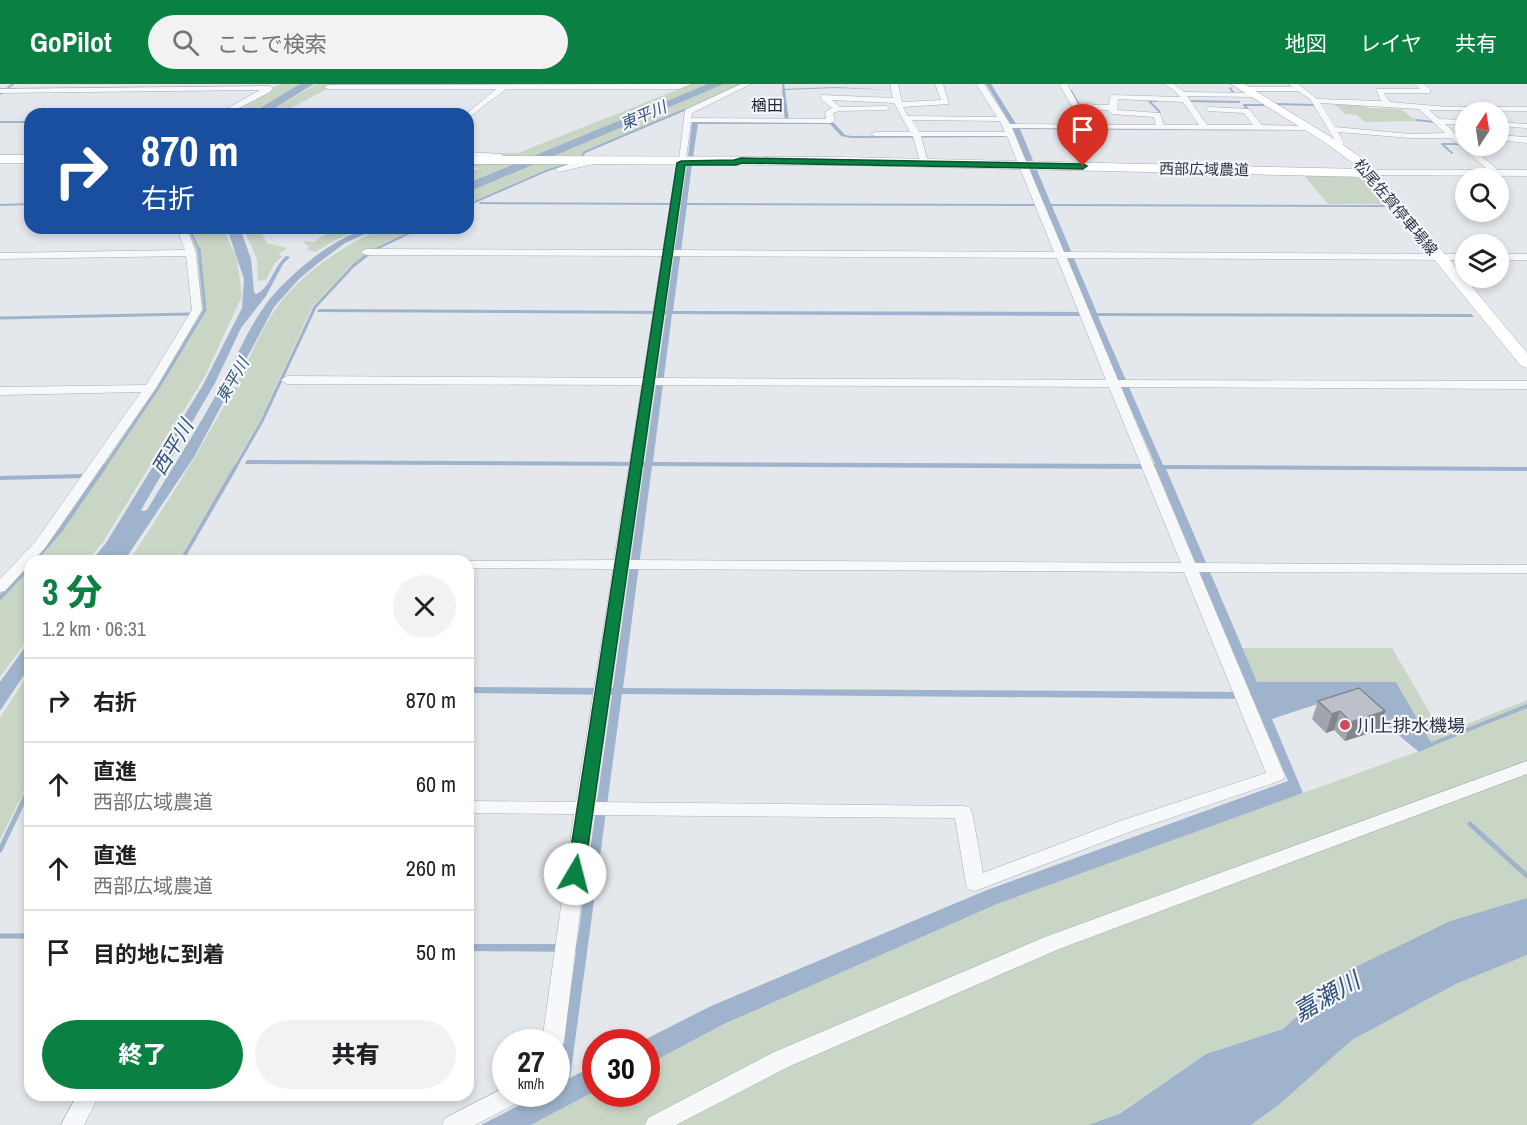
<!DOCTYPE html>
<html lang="ja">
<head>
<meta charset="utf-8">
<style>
  :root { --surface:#fff; --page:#f2f2f2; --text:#202124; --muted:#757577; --line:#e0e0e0; --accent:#0b8043 }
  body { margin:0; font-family:"Archivo Narrow","Noto Sans JP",sans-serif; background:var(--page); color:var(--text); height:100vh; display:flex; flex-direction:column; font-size:22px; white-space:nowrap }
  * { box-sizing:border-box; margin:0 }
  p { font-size:20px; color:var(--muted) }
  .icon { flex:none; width:33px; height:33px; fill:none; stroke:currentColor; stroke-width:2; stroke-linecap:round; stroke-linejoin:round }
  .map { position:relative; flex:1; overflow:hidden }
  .drawer { position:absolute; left:24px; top:471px; width:450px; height:546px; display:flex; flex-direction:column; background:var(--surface); border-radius:18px; box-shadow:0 3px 9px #0003 }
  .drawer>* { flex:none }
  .hud { position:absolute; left:24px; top:24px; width:450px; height:126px; border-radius:18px; box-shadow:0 3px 9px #0003; background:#1a4fa0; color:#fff; overflow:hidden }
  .needle { width:39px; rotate:12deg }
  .buttons { position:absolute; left:1455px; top:18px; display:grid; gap:12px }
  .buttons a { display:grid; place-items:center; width:54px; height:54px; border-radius:50%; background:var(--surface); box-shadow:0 3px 9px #0003; font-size:30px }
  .speed { position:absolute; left:492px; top:945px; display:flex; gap:12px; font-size:30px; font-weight:700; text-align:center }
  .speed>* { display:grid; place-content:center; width:78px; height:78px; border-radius:50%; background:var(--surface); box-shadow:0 3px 9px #0003; line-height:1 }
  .speed small { font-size:15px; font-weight:400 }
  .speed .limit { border:9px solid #d22; background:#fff; color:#111 }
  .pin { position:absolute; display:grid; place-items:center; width:51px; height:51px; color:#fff; margin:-62px -26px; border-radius:50% 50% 50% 0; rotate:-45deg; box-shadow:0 0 6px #0007 }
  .pin .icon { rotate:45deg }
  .me { position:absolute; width:66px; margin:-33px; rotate:8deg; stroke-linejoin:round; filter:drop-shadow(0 0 4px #0008) }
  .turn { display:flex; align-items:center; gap:21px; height:126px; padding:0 18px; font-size:27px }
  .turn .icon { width:78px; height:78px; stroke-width:2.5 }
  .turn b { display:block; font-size:42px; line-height:51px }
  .round { display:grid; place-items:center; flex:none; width:63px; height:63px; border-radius:32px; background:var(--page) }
  .headline { display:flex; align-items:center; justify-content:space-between; height:102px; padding:0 18px }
  h1 { font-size:36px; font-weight:800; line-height:45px; color:var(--accent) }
  .primary-button { display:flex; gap:12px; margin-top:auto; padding:12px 18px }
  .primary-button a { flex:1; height:69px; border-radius:36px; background:var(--accent); color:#fff; font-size:24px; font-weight:800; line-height:69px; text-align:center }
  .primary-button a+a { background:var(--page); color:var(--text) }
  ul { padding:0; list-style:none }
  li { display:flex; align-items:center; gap:18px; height:84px; padding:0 18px; border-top:2px solid var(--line) }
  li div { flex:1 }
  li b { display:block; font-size:22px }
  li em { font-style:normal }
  header { display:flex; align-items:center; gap:36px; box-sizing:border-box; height:84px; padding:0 30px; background:var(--accent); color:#fff }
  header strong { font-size:28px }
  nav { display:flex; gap:33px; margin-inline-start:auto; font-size:21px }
  .search { width:420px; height:54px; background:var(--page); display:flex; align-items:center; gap:15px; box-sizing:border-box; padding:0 21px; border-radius:33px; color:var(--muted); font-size:22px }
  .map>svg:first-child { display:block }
  .green { fill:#c9d6c5 }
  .water { fill:#9fb4cc; fill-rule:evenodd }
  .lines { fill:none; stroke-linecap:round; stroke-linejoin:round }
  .stream-far3 { stroke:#9fb4cc; stroke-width:2 }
  .stream-far2 { stroke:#9fb4cc; stroke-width:3 }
  .stream-far1 { stroke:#9fb4cc; stroke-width:4 }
  .stream { stroke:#9fb4cc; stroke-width:5 }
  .river { fill:#9fb4cc; fill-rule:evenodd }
  .street-casing { stroke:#a9aeb7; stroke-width:1 }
  .secondary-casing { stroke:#a9aeb7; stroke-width:1 }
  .street { fill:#f7f8fa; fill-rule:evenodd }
  .secondary { fill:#fff; fill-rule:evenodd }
  .wall { fill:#a1a5ae }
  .shaded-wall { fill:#83868d }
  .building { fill:#bbc0ca; stroke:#83868d; stroke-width:1.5 }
  .route { fill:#0b8043; stroke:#07532c; stroke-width:1.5 }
  .poi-dot { fill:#d1495b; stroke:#f4f6f9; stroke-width:2 }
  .labels { text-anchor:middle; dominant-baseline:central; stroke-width:4.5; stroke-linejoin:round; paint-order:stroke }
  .far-street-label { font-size:15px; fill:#2b3445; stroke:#f4f6f9 }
  .far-neighbourhood-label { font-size:16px; fill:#1d2536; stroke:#f4f6f9 }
  .far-water-label { font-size:16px; font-style:italic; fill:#34527a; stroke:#f4f6f9 }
  .poi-label { font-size:18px; fill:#2b3445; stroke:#f4f6f9; text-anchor:start }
  .water-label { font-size:20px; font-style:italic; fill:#34527a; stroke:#f4f6f9 }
  .near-water-label { font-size:24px; font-style:italic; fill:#34527a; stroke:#f4f6f9 }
</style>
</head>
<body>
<header>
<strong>GoPilot</strong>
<div class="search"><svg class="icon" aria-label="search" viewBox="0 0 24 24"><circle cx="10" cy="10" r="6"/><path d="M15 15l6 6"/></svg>ここで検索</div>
<nav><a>地図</a><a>レイヤ</a><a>共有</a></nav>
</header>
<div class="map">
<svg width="1527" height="1041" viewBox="0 0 1527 1041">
  <rect width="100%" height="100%" fill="#e4e7ec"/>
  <path class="green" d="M280 0H302L248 30H225Z
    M317 0H336L280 30H264Z
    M692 0H712L532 74 501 80 511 81 468 99V89L481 84 468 83V69H518Z
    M724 0H743L585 68 578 73H549Z
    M1333 19H1365L1368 24 1401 25 1416 37 1365 38 1357 31 1345 30Z
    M538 78H575L547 85 468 120V108Z
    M1302 89 1346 90 1364 96 1384 120H1328Z
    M186 144H223L237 174 242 212 205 292 103 458 87 477H30V552L0 593V509L43 462 202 226 196 169Z
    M243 144H259L267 159 287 164 278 171 283 172 274 180 266 196 258 197 257 175Z
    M343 144H363L335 156 316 168 306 166 309 163 303 157 314 158 328 148 332 149Z
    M383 144H418L371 167 350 182 312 223 260 337 178 477H129C166 421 201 365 233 306 251 274 264 234 290 207 316 180 349 159 383 144Z
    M1242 564H1392L1442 650 1527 616V814L1450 837 1345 888 1283 945 1206 970 1118 1030 1088 1041H531L595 1007 596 1010H646L647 981 724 940 997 820 1433 662 1396 598H1257Z
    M30 587V695L0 756V634Z
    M1527 871V1041H1251L1280 1020 1352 956 1456 900Z"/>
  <path class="water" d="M986 0H991L1018 43 1300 47 1020 45 1051 120 1384 121 1385 123 1052 122 1097 229 1471 230 1474 233 1098 232 1163 381 1527 383V387L1166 385 1257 598H1396L1433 662 1419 668 1354 614 1342 612 1272 635 1303 709 997 820 724 940 647 981 646 958H640L711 922 987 806 1288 697 1253 615 622 610 570 994 595 981V1007L531 1041H481L541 1010H556L576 868 468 867V860H577L612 611 468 609V603L613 604 644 382 245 380 247 376 645 378 666 230 317 228 319 225 666 227 681 121 479 120 480 118 681 119 687 80H692L687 119 1044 120 1011 41ZM687 121 1045 122 1089 228 673 227ZM672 230 1090 232 1155 380 653 378ZM652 382 1156 385 1250 608 623 604Z
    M835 3 894 6 835 4 785 6 789 38 834 39 845 51 852 52 1003 51 1004 53 851 54 841 52 830 40H698L693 73H688L692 38H785L782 5Z
    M227 144H240L251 175 254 208 256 210C270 205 273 183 286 172L290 173 283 180 266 212 241 244 215 299 141 426 143 427 147 426C172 384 199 343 222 300 236 274 247 247 264 223 284 194 342 144 378 144L345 159 317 180 299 195 274 223 194 373 124 477H91L106 459 203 301 242 224 244 195Z
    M30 556V582L0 627V598Z
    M1527 814V871L1456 900 1352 956 1280 1020 1251 1041H1088L1119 1030 1206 970 1283 945 1345 888 1450 837Z"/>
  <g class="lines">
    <path class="stream-far3" d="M783 0 784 5
      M1230 4 1235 11
      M1071 7 1080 22
      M0 10 13 0
      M1157 17H1149L1159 27 1160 32
      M1186 17 1239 18
      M1275 20 1314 21
      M1082 24 1089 41
      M1249 27 1244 21H1263
      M1416 36 1435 38
      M0 38H30
      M1452 69 1442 60H1460L1458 59
      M580 74 585 68 684 26
      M0 121 30 120
      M468 121 548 86 570 80
      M189 144 199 166
      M374 166 420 144"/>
    <path class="stream-far2" d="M374 166 376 165
      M0 234 189 230
      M104 384 158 304 205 226 199 165
      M235 384 262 337 315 223 353 182 367 171"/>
    <path class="stream-far1" d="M0 394 84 392
      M34 477 60 447 105 382
      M181 477 236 382
      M0 514 30 482
      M1432 660 1527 622"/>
    <path class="stream" d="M1470 740 1527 792
      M0 766 30 703
      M0 852H30"/>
    <path class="river" d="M300 0H314L265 30H250Z
      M708 0H724L468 108V99Z"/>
    <g class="street-casing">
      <path id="street" d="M692 0 679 5H506L468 34V30H466L496 5H328L324 3 328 1Z
        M741 0H751L692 29 691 34 826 35 825 28 832 24 821 15V11L893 14 890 0H898L902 18 941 16 935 0H943L949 20 903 23 908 32 997 33 976 0H984L1010 40 1156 41 1154 33 1112 30 1108 26 1081 25 1085 31 1078 33 1059 0H1067L1078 20 1109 21 1110 13 1114 11 1180 13 1175 7 1164 0H1174L1184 8 1253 9 1257 11 1253 13 1187 12 1207 41H1253L1244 29 1207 27 1206 25 1210 23 1249 25 1262 41 1312 42V46H1309L1012 44 1064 168 1466 170V176L1067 174 1118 296 1527 297V305L1121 303 1195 479 1527 481V489L1199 488 1285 692 1282 696 1132 747 975 807 968 805 966 800 955 734 592 731 564 958 561 964 556 966V958H542L574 730 468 729V717L576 718 613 485 468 484V477H463L614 476 642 301 287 300 281 296 287 292 643 294 662 172 366 171 361 168 366 165 663 166 677 79 681 76 685 79 673 166 1054 168 1007 52H921L928 79 921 81 913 52H875L871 50 875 48H910L894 19 832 16 840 23 886 22 890 24 886 26 839 27 833 29 835 37 831 39 691 38 686 74 679 76 685 26ZM1118 15 1183 18 1199 41H1164L1160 29 1117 26ZM912 36 1000 37 1005 48H919ZM672 172 1057 174 1106 296 655 294ZM653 301 1109 303 1181 479 628 476ZM627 485 1184 488 1266 689 1120 737 983 789 972 728 969 723 963 722 594 718Z
        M1289 0H1298L1317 15 1381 17 1376 5H1420L1415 0H1424L1430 5V9H1384L1390 18 1447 23H1527V27L1429 26 1439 35 1466 36V40H1445L1455 49H1466V54H1461L1466 58V62H1470L1498 86H1527V92L1366 91V87L1369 86H1488L1451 54H1410L1338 48 1344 58 1341 64H1335L1336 58 1310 15 1298 7H1244L1240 5 1244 3H1292ZM1320 19 1419 25 1445 49 1410 50 1335 43Z
        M269 2 273 4 270 8 227 30H217L260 6 0 9V5Z
        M1498 38 1527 40V44L1498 42Z
        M1498 51 1527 53V59L1498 56Z
        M468 68 501 70 505 73 501 76 468 74Z
        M581 76H594L598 79 559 88 555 85Z
        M177 144H187L196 169 202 226 156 304 45 464 33 477H30V480L5 507 0 508V495L35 458 141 308 0 311V303L146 301 192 226 186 172 0 175V169L185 166Z
        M1498 170H1527V176H1498Z
        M1527 677V690L1059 865 788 983 676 1041H645L648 1034 772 969 1045 853Z
        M506 1003V1010H524L521 1017 475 1041H442L445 1034Z
        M77 1011H99L84 1041H61Z"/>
    </g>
    <g class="secondary-casing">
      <path id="secondary" d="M1231 0H1244L1334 55 1369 79 1527 269V284L1521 282 1367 93 839 81 468 80V72L839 73 1361 85 1326 59Z
        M0 71H30V79H0Z"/>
    </g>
    <use href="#street" class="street"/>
    <use href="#secondary" class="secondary"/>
  </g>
  <path class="wall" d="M1318 617 1379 646 1345 657 1334 646 1326 649 1312 635Z"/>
  <path class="shaded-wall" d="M1340 627 1334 646 1326 649 1332 630Z
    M1385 627 1379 646 1345 657 1351 638Z"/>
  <path class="building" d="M1359 604 1385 627 1351 638 1340 627 1332 630 1318 617Z"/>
  <path class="route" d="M741 74 1083 80 1087 82 1083 85 742 79 736 81H685L584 790 581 794 575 796 569 794 567 790 677 79 681 77 734 76Z"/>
  <circle class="poi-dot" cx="1345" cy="641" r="6"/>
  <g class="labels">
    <g class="far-street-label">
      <text transform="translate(1204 85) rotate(1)">西部広域農道</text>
      <text transform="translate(1396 123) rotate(50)">松尾佐賀停車場線</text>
    </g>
    <g class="far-neighbourhood-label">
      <text x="767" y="21">楢田</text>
    </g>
    <g class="far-water-label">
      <text transform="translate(643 31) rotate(-23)">東平川</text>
      <text transform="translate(232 296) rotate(-60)">東平川</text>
    </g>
    <g class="poi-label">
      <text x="1357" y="641">川上排水機場</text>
    </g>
    <g class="water-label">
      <text transform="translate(172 363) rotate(-59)">西平川</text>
    </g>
    <g class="near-water-label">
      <text transform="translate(1326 912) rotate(-30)">嘉瀬川</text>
    </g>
  </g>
</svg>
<div class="buttons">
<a><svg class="needle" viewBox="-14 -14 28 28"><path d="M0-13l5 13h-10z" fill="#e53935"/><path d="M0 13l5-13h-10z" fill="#757577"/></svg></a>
<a><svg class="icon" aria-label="search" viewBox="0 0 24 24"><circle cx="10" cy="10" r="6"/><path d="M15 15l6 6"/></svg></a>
<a><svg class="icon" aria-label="layers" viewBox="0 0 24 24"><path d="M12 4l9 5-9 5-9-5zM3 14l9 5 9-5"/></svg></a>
</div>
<div class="speed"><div>27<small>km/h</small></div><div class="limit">30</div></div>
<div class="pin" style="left:1083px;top:82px;background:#d93025"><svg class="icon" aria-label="arrive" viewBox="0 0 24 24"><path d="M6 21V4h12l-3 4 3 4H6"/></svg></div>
<svg class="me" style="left:575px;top:790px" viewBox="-20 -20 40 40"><circle r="19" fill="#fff"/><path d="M0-13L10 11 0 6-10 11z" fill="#0b8043"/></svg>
<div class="hud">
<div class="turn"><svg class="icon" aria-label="right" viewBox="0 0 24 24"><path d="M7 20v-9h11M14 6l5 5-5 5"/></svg><div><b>870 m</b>右折</div></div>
</div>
<section class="drawer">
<div class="headline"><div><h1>3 分</h1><p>1.2 km · 06:31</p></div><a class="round"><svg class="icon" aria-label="close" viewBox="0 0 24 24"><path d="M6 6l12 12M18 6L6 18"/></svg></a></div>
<ul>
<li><svg class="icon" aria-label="right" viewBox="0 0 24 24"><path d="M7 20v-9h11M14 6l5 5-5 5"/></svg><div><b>右折</b></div><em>870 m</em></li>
<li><svg class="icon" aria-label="ahead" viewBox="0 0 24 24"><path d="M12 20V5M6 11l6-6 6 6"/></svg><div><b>直進</b><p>西部広域農道</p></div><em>60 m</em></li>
<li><svg class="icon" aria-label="ahead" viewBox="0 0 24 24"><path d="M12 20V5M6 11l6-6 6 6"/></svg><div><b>直進</b><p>西部広域農道</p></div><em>260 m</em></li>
<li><svg class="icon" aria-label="arrive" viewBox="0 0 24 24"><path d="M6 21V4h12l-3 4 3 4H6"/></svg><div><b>目的地に到着</b></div><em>50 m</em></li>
</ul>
<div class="primary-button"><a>終了</a><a>共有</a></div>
</section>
</div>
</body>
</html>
